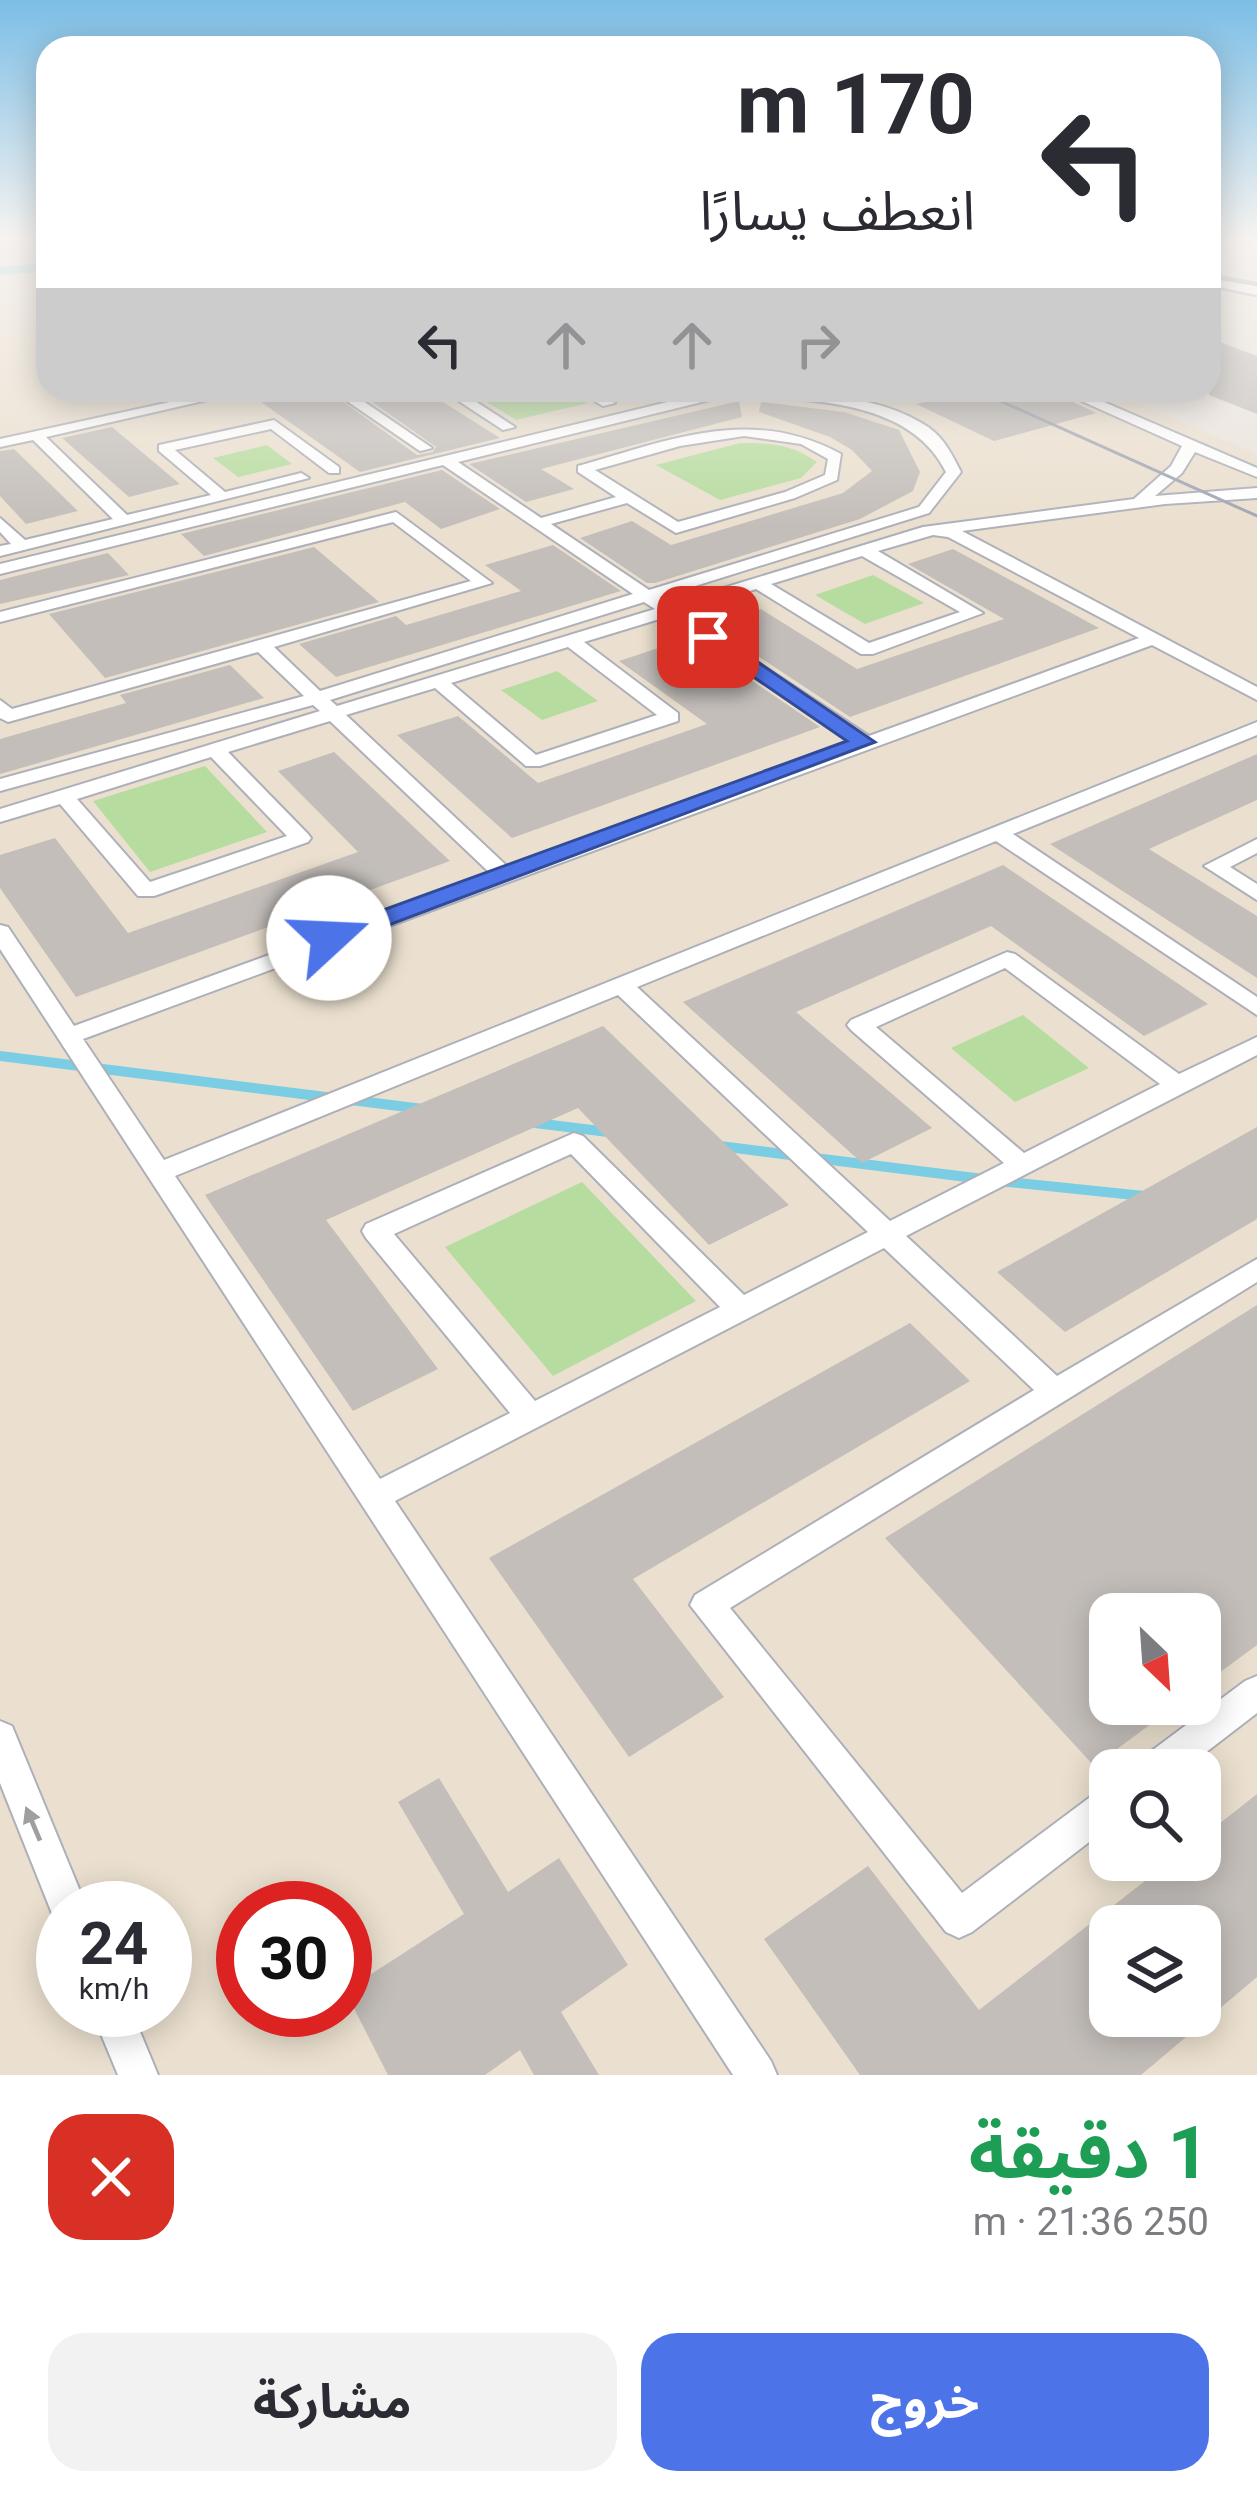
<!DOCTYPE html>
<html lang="ar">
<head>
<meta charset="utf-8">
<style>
  :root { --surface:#fff; --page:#f2f2f3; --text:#2b2b33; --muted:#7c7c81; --accent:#4d73e8 }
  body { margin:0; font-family:Roboto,"Noto Sans Arabic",sans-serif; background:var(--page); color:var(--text); direction:rtl; height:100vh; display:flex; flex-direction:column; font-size:45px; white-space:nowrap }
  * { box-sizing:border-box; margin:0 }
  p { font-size:39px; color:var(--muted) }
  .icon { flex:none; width:66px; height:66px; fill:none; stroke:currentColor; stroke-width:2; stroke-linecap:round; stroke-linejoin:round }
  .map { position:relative; height:2075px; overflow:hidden; direction:ltr }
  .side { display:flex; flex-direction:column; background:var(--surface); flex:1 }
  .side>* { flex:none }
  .guide { position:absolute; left:36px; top:36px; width:1185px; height:366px; border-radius:36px; box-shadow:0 6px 30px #0003; direction:rtl; background:#fff; color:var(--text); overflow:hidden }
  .needle { width:78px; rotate:155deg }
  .fabs { position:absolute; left:1089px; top:1593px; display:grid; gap:24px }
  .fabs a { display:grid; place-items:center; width:132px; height:132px; border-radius:24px; background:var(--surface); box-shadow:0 6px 30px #0003; font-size:60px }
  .speed { position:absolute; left:36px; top:1881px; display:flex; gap:24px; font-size:60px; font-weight:700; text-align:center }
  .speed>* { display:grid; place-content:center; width:156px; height:156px; border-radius:50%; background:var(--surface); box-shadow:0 6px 30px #0003; line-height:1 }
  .speed small { font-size:30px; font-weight:400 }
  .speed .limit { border:18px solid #d22; background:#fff; color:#111 }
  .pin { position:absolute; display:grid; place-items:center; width:102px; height:102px; color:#fff; margin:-51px; border-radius:24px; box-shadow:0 6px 18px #0006 }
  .me { position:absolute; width:132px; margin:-66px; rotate:70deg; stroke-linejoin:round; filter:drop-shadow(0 0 9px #0008) }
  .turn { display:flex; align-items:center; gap:42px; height:252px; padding:0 48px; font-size:54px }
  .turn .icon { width:156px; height:156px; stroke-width:2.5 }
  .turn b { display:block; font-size:84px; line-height:102px }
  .lanes { display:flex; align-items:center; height:114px; padding:0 48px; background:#0003; justify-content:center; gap:60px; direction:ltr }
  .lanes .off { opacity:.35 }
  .round { display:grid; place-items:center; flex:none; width:126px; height:126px; border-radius:36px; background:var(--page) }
  .headline { display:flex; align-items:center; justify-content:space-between; height:204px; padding:0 48px }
  h1 { font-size:72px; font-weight:700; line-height:90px; color:#1e9e55 }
  .cta { display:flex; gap:24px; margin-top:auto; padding:24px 48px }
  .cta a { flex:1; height:138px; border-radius:36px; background:var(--accent); color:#fff; font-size:48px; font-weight:700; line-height:138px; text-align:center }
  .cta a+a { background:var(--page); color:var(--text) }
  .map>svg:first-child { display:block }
  .education { fill:#ebe0cf; fill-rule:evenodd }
  .green { fill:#b7dc9f }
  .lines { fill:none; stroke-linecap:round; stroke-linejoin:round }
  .stream { stroke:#7bcde3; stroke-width:10 }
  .canal { fill:#7bcde3; fill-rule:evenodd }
  .building { fill:#c3beba; fill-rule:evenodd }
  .street-casing { stroke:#aeb0b9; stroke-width:4 }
  .secondary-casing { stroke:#aeb0b9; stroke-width:5 }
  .street { fill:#fff; fill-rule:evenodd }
  .secondary { fill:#fff; fill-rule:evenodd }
  .tram { stroke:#a1a4b3; stroke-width:3 }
  .rail { stroke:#a1a4b3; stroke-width:4.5 }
  .oneway { fill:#9f9f9f }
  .route { fill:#4d73e8; stroke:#324b97; stroke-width:3 }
</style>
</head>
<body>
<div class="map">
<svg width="1257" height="2075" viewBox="0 0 1257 2075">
  <rect width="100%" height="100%" fill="#ebe4de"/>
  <path class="education" d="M0 237H48V390H1105L1257 454V2075H0ZM1110 1614H1200V1704H1110ZM1110 1770H1200V1860H1110ZM63 1908H165V2010H63ZM243 1908H345V2010H243ZM1110 1926H1200V2016H1110Z"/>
  <path class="green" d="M467 390H566L588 403 516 420Z
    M740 443C770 443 792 444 817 462L801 478 720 500 656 465Z
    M267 445 292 464 238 477 213 458Z
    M873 575 924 603 865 624 815 595Z
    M557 671 598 701 542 720 501 690Z
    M205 766 267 832 150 872 93 801Z
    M1023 1015 1089 1068 1015 1102 951 1048Z
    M582 1182 696 1301 553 1376 445 1247Z"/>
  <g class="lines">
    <path class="stream" d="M0 1056 334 1098
      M351 1100 423 1109
      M535 1123 608 1132
      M720 1146 798 1156
      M815 1158 983 1179
      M999 1181 1144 1196"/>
    <path class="canal" d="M48 263V271L0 275V267Z"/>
  </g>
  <path class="building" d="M1209 338 1257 356V414L1209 395Z
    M255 390H327L417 455 433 452 436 447 355 390H424L500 438 360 472 251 395Z
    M970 390H1049L1096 413 994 441 916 404Z
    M739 401 742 417 541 469 574 489 526 502 469 464Z
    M761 402 844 412 899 430 920 472 913 491 860 519 655 583H647L580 538 632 521 671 545 843 493 872 471 852 450 830 437 759 412Z
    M112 427 180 484 129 497 62 438Z
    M14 449 78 511 26 524 0 496V451Z
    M442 470 500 509 441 529 405 502 204 556 181 534Z
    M553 545 621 591 336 677 299 644 396 616 406 625 521 591 485 565Z
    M314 547 379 602 105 678 49 614Z
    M953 549 1099 628 850 717 711 625 761 609 857 669 1004 619 908 564Z
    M108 553 129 575 0 604V580Z
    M689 638 820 727 512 838 397 735 458 716 538 783 707 724 619 661Z
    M230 665 264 698 0 774V739L126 703 120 695Z
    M334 752 450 861 76 997 0 888V855L55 838 128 933 358 852 278 771Z
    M1257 754V800L1149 849 1257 916V978L1050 844Z
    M1003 865 1208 1004 1144 1036 991 926 796 1012 932 1128 862 1163 683 1002Z
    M603 1026 789 1205 709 1245 578 1108 326 1220 438 1369 353 1411 205 1195Z
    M1257 1127V1219L1065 1332 997 1272Z
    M1257 1305V1645L1200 1687V1614H1110V1704H1178L1094 1766 885 1538Z
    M910 1323 970 1381 633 1579 724 1697 629 1757 489 1558Z
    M439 1778 508 1892 559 1858 628 1965 561 2012 599 2075H534L520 2050 485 2075H388L345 1991 464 1914 398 1802Z
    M1257 1794V1977L1141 2075H860L764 1939 868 1866 979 2010 1172 1860H1200V1839ZM1110 1926H1200V2016H1110Z"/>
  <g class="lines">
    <g class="street-casing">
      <path id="street" d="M225 390H251L46 437 127 515 211 495 159 451V445L274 420 339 467V473H329L271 429 175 450 225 492 301 473 309 478 0 556V546L11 544 0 532V518L25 540 113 519 33 440 0 447V439Z
        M331 390H347L432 448 420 451Z
        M442 390H458L515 427 503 430Z
        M577 390H594L615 403 603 406Z
        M717 390C781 390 874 390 928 427 945 439 952 455 961 472L929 513 660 597 671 604 923 527 1134 499 1171 466 1182 446 1057 390H1076L1257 468V477L1195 452 1182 473 1155 496 1257 488V498L1165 504 962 531 1257 687V700L1152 645 83 1039 164 1160 1257 722V735L1013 834 1257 997V1015L996 841 637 987 890 1221 1004 1163 851 1030 847 1025 851 1020 1007 952 1015 954 1179 1074 1257 1037V1055L906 1236 1057 1376 1257 1259V1282L730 1608 962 1893 1097 1792 1110 1786V1826L972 1932 959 1938 946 1932 690 1605 695 1595 1034 1390 884 1248 395 1501 771 2061 777 2075H733L0 949V925L8 927 74 1026 491 874 330 721 228 752 308 834 311 838 308 842 154 896H138L60 804 0 822V809L320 711 313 705 0 791V779L304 696 258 652 8 722 0 718V700L12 709 471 581 393 522 0 622V612L396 512 492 583 274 647 320 691 633 594 443 465 0 574V564ZM730 395C803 400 909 397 946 472L919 507 649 590 551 524 627 503 676 533 795 498 837 480 841 454C750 405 670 440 578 466V472L616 497 541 518 458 462ZM744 436 801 444 828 459 825 475 785 492 678 522 595 470 680 446ZM933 535 948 537 1139 638 869 736 682 612 756 589 861 654H873L983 613 878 551ZM862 556 960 612 869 643 771 584ZM644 602 655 609 337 706 330 700ZM666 617 852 743 509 868 346 715 435 688 526 766H540L678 721V713L584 642ZM568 647 657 715 536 755 451 683ZM211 757 287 836 150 882 77 799ZM1005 968 1160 1084 1024 1153 876 1027ZM618 995 868 1232 744 1295 583 1136 574 1133 366 1224 362 1231 366 1238 510 1413 380 1479 175 1176ZM571 1154 720 1307 535 1401 394 1234Z
        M1257 839V853L1230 867 1257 884V900L1204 866Z
        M1257 1676V1713L1183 1770H1137L1142 1758 1245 1681Z
        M0 1721 12 1726 87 1908H63V1925L55 1921 0 1783Z
        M91 2010H131L158 2075H118Z"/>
    </g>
    <g class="secondary-casing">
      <path id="secondary" d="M1209 275 1257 285V295L1209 285Z"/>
    </g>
    <use href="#street" class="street"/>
    <use href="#secondary" class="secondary"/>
    <path class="tram" d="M976 390 1257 516"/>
    <path class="rail" d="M1209 276 1257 284"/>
  </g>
  <defs><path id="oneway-solid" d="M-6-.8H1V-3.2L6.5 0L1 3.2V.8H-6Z" transform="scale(3)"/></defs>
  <use class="oneway" href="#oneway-solid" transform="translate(33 1824) rotate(-113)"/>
  <linearGradient id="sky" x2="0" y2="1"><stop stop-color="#7cbee6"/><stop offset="0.45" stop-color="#f6f3f0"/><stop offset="1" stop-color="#f6f3f0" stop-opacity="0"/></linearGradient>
  <rect width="1257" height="527" fill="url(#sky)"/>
  <path class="route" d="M701 633H715L875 742 338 944H320L317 938 320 933 847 741 701 641Z"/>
</svg>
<div class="fabs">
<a><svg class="needle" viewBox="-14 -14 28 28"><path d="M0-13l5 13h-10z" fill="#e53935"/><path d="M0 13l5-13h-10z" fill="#7c7c81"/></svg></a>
<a><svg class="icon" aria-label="search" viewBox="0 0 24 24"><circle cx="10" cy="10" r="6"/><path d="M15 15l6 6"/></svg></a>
<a><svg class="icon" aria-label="layers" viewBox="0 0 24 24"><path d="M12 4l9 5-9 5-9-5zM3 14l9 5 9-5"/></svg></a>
</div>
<div class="speed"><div>24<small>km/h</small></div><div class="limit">30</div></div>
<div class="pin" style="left:708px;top:637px;background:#d93025"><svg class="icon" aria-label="arrive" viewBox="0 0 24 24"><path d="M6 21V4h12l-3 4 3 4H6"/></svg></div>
<svg class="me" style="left:329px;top:938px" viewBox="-20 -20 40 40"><circle r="19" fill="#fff"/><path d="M0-13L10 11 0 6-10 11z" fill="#4d73e8"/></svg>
<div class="guide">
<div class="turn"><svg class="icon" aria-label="left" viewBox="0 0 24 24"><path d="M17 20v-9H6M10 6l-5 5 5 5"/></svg><div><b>170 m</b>انعطف يسارًا</div></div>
<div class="lanes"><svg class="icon" aria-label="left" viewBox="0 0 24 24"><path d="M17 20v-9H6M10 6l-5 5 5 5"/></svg><svg class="icon off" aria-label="ahead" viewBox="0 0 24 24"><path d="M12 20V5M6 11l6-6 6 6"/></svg><svg class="icon off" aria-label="ahead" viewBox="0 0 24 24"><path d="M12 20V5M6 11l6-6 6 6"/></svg><svg class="icon off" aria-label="right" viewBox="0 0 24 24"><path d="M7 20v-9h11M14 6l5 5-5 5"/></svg></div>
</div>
</div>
<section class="side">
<div class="headline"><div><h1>1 دقيقة</h1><p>250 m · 21:36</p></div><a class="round" style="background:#d93025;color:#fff"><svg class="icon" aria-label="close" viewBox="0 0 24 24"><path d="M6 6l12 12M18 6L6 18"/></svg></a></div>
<div class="cta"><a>خروج</a><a>مشاركة</a></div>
</section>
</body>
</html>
